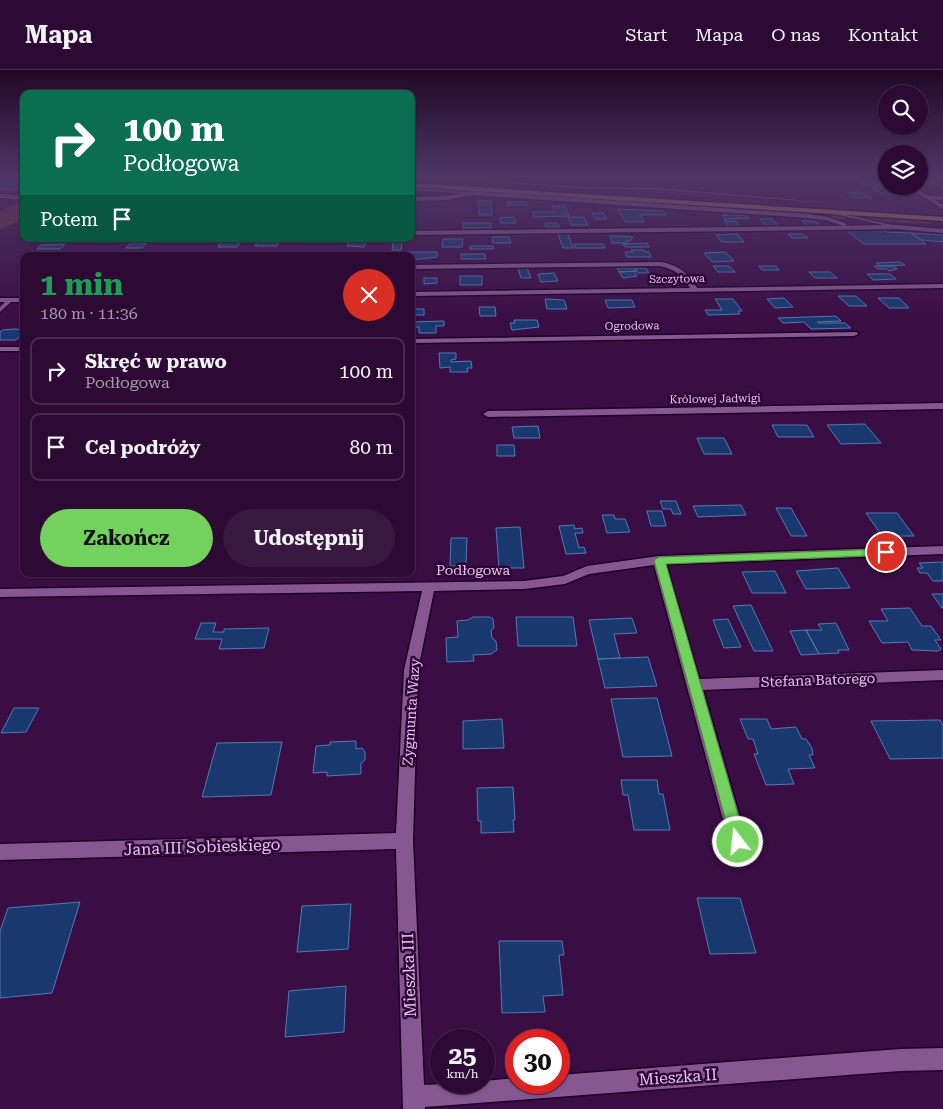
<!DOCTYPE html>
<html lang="pl">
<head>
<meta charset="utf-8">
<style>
  :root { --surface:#2c0a33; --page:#38183f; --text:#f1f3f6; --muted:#a69aac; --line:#482b4e; --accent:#73d25d }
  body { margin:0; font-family:"Roboto Serif",serif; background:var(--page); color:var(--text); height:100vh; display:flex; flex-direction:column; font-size:19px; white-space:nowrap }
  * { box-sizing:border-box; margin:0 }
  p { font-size:16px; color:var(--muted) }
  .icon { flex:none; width:28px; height:28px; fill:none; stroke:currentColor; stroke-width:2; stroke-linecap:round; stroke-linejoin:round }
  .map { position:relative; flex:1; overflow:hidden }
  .side { position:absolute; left:20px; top:182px; width:395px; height:325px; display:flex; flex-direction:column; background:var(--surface); border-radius:10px; box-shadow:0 1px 4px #0004,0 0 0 1px var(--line) }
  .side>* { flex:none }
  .hud { position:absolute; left:20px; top:20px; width:395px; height:152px; border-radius:10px; box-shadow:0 1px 4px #0004,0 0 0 1px var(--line); background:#0b6e4f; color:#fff; overflow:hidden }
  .controls { position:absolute; left:878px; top:15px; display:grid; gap:10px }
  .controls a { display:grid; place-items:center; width:50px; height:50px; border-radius:50%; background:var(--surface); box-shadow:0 1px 4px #0004,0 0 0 1px var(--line); font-size:25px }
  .speed { position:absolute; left:430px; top:959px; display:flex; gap:10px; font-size:25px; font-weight:700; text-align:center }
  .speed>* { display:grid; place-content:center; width:65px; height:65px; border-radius:50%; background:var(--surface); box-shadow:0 1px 4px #0004,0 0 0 1px var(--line); line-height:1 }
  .speed small { font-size:12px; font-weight:400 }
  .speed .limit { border:8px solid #d22; background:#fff; color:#111 }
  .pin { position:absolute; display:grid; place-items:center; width:42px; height:42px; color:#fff; margin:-21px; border:2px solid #fff; border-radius:50%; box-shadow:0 1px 5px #0007 }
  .me { position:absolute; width:55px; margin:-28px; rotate:344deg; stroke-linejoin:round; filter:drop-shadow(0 0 4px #0008) }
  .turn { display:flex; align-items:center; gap:18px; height:105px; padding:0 20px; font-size:22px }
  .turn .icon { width:65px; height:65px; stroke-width:2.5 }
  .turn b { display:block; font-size:35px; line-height:42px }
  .then { display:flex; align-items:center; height:48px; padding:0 20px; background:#0003; gap:10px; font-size:19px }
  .round { display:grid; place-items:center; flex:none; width:52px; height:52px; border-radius:26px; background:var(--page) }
  .headline { display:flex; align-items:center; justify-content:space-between; height:85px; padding:0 20px }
  h1 { font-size:30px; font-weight:700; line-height:38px; color:#1e9e55 }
  .primary-button { display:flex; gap:10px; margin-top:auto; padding:10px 20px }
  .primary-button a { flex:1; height:58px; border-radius:30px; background:var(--accent); color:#111; font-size:20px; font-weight:700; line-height:58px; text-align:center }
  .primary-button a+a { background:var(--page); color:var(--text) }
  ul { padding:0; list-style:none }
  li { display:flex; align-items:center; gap:15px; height:68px; margin:0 10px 8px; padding:0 10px; border:2px solid var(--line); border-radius:10px }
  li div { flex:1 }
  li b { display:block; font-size:19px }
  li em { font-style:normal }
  header { display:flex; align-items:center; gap:30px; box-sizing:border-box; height:70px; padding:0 25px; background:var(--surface); border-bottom:1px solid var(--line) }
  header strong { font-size:24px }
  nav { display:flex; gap:28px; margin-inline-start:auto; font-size:18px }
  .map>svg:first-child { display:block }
  .green { fill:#643233 }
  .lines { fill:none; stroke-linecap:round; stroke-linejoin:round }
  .stream { fill:#5b3165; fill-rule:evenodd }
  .building { fill:#19396e; stroke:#5479b5 }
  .lane-casing { stroke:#1d0024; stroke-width:2 }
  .street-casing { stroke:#1d0024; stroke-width:3 }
  .secondary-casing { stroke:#1d0024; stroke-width:3 }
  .primary-casing { stroke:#1d0024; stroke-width:3 }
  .lane { fill:#865791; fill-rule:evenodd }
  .street { fill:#865791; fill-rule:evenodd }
  .secondary { fill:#865791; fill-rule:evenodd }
  .primary { fill:#b78257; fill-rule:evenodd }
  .route { fill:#73d25d; stroke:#4b883c }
  .labels { text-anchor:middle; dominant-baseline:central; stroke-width:5; stroke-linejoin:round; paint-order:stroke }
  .far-street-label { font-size:11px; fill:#e3c9e9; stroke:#300339 }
  .street-label { font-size:14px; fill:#e3c9e9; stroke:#300339 }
  .near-street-label { font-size:16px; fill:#e3c9e9; stroke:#300339 }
</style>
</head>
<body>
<header>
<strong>Mapa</strong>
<nav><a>Start</a><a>Mapa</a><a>O nas</a><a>Kontakt</a></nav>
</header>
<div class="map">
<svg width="943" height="1039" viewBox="0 0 943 1039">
  <rect width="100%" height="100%" fill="#3a0e44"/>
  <path class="green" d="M411 107 585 118 649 120 664 123 682 122 858 135 411 108Z
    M411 112 798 136V137L411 113Z
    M411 117 819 143 847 147 839 150 827 146 411 119Z
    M24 131V149L0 159V141Z
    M845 145 927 149 931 154 877 151Z"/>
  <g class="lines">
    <path class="stream" d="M917 116 922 118V119L920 120 914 116Z
      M941 129 943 130V132L940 131Z"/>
  </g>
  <path class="building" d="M0 106H24V116L13 120 0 119Z
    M919 110H931L938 115H926Z
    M881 111H886V116L863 115 860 113H883Z
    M892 117 901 124H883L872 118Z
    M847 122 862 123 872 128H854Z
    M478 131H491L492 145H479Z
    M507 132H526L527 135H507Z
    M552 136H565L569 146 534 147 533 142H555Z
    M617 139 663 141 666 145H640L644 152H626Z
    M592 143H603L607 149H595Z
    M722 145H745L749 148 725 149Z
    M514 147 516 153H501L499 148Z
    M568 147H584L588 155H571Z
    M760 149H772L779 156H766Z
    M724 151H736L741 157H729Z
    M802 151H815L821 156H807Z
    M463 153H491V158H463Z
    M545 153H557L559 157H546Z
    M881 159 886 162 911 163 926 174H864L846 160Z
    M911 163 943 165V172L921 170Z
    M558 164H568L573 178H563Z
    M737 164 744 172H722L716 165Z
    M788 164H803L808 168H792Z
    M610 166H617L633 167 630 171H626L627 173H612Z
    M492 167H509L511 173H493Z
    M443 169H463L462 177H442Z
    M222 170H241L237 177H218Z
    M279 171 277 176H255L257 172Z
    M349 171H366L364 177 347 176Z
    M393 172H402L401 180H392Z
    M131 173H146L142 178H126Z
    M647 173 649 177H625L623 174Z
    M65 174 60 179H37L41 175Z
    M574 174H603L605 178H575Z
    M470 176H493L494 179H470Z
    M631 180H644L645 182H649L651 187H627L625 182H633Z
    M408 182H437V187L411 190V186H407Z
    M725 182 734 191 712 192 704 183Z
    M217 183H235L233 186H215Z
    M299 184 298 186H240V185Z
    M461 184H485L486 189H461Z
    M900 192 905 195 879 196 876 193Z
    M713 196H729L735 202H718Z
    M759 196H776L779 200H762Z
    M874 196H893L897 199 889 201 887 199H878Z
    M518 198H527L531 208H521Z
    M617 198H635L637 201 619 202Z
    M635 198H646L649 203H638Z
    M634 201 637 206 623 208 619 202Z
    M809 202H830L837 208H815Z
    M554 203 558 211 541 212 538 204Z
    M867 204H890L896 209 873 210Z
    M460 206H482V215H460Z
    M424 208H437V213L424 214Z
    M838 226H856L867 236H849Z
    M784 228 793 237 775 238 767 229Z
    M878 228H899L909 238H889Z
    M545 229 564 230 567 239H547Z
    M715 229H733L742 241H738L740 244 708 245 705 240H722Z
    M605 230H632L635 237 608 238Z
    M479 237H495L496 246H480Z
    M411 239H424V245H411Z
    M836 246 841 251 817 252 819 253H845L851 258 811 259 804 252 783 253 778 248Z
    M514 250H537L539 257 512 260 510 253H515Z
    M444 251V256H436V263H419V257H411V252Z
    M15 259 24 260V266H20L16 270H0V262L2 260Z
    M439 283H456V289L451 290V292L471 291 472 298H467L468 302H450V297L440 298Z
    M865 354 881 373 841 374 827 355Z
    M772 355H807L814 367H778Z
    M538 356 540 368H514L512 357Z
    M697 368H724L732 384H704Z
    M497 375H514L515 386H497Z
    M660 431H676L681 444H673L671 439H663Z
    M741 435 746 445 698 447 693 436Z
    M776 438H791L807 466H791Z
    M647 441H662L666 456H651Z
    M866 443H897L914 466H882Z
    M602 445H614L615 449H625L630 462 607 463Z
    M574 455 575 459 582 458 583 463H575L579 478 584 477 586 483 566 484 559 456Z
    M520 457 524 498H499L496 458Z
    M451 468H467L466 496H450Z
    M943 492V511H933L927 503H920L917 498H923L919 493Z
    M838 498 850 518 806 519 796 501Z
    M775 501 786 523H752L742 502Z
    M932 524H943V538H942Z
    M751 535 773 581H754L733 536Z
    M910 538 922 556H931L941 570H935L941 579 938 581 912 580 908 572 882 573 869 551H888L881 539Z
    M473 547H490L493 549 494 558 491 560 492 568 496 571 497 580 491 584 473 585 474 591 447 592 446 568 458 567 457 551 468 550Z
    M516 547H573L577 576H518Z
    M632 548 637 563 614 564 620 588 598 589 589 550Z
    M728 549 741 577 724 578 713 550Z
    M201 553H216L213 562H224V559L269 558 264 578 219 579 222 569H195Z
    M836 553 849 580H838L839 583 819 584 806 560H822L818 554Z
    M806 560 819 584 801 585 790 561Z
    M648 587 657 616 605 618 598 589Z
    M657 628 672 686 623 687 611 629Z
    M14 638H39L26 662 1 663Z
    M502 649 504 678 463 679V651Z
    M740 649H767L771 659 796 657 802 669H806L812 678 813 685H809L815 698 788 699 794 714 766 715 754 684H758L753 669H748Z
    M940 650 943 656V688L890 689 871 651Z
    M356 671V679L362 678 365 682V690L361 693V704L327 706V702L313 703 316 676 330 675V672Z
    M282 672 271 725 202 727 217 673Z
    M621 710H657L659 724H663L670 760H634L628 725H623Z
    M513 717 515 750H513L514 762 481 763V751H478L477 718Z
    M697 828H740L756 883 710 884Z
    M80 832 52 923 0 928V861L8 838Z
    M351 834 348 879 297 882 302 836Z
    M499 871H562L564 885H559L563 925 543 926 545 942 502 943Z
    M346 916 344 962 285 967 289 921Z"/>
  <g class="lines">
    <g class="lane-casing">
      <path id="lane" d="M411 106 589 117 660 118 802 130 800 131 660 120 589 119Z
        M411 118 471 122 473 123 471 124 411 120Z
        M825 140 897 156 899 157 897 158 825 142Z
        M8 229 13 230 0 242V237Z"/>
    </g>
    <g class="street-casing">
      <path id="street" d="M471 121 809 144 828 147 847 154 844 156 825 150 809 148 471 125 447 130 411 131V127L447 126Z
        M0 124 24 126V130L0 128Z
        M929 126H943V130L927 129Z
        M897 155 943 159V163L897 159 411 165V161Z
        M660 192C679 195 687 202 697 218L943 214V218L411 226V222L690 218C682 205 675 199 660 196L411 199V195Z
        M0 228H24V232H0Z
        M857 262 858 264 854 266 411 273V269Z
        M0 277H24V281H0Z
        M943 333V339L488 347 483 344 488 341Z
        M943 476V484L666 494 699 609 943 600V610L703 620 747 772 744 778 738 780 732 778 729 772 654 495 589 504 565 514 524 519 434 521 418 600 413 771 424 1015 484 1012V1011L516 1008V1012H559V1005L900 979 943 978V1000L900 1001 425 1037V1039H403L396 779 0 790V774L396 763 404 600 422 521 0 527V519L524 511 563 506 587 496 659 486Z"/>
    </g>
    <g class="secondary-casing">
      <path id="secondary" d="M906 116H912L943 135V139Z"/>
    </g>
    <g class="primary-casing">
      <path id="primary" d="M411 113 943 147V151L411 117Z"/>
    </g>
    <use href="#lane" class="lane"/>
    <use href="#street" class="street"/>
    <use href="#secondary" class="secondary"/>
    <use href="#primary" class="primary"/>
  </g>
  <linearGradient id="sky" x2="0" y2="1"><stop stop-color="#200825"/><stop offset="0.42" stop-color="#4f3667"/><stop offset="1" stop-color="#4f3667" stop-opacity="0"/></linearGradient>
  <rect width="943" height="251" fill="url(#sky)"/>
  <path class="route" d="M886 479 892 482 890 485 666 494 746 772 744 777 738 780 733 777 654 490 659 487Z"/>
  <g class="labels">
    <g class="far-street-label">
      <text transform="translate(677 209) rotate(-1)">Szczytowa</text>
      <text transform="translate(632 256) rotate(-1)">Ogrodowa</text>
      <text transform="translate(715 329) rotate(-1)">Królowej Jadwigi</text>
    </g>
    <g class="street-label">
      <text x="473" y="500">Podłogowa</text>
      <text transform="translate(818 610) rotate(-2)">Stefana Batorego</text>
      <text transform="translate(411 642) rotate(-86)">Zygmunta Wazy</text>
    </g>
    <g class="near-street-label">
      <text transform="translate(202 777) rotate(-2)">Jana III Sobieskiego</text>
      <text transform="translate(409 905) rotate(-92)">Mieszka III</text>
      <text transform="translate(678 1007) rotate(-4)">Mieszka II</text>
    </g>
  </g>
</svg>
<div class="controls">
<a><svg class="icon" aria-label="search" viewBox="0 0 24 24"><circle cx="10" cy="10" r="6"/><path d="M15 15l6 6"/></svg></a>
<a><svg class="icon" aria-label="layers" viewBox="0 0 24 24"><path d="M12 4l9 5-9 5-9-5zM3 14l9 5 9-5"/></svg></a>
</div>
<div class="speed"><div>25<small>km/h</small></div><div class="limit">30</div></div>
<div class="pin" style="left:886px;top:482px;background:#d93025"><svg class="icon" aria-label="arrive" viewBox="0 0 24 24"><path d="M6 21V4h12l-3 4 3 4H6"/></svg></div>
<svg class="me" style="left:738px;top:772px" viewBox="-20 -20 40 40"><circle r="17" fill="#73d25d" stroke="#fff" stroke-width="3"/><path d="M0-11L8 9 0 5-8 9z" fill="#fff"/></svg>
<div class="hud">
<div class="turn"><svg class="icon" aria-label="right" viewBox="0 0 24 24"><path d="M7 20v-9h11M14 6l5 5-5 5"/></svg><div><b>100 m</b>Podłogowa</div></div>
<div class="then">Potem<svg class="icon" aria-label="arrive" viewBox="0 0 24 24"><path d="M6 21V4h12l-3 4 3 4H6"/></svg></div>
</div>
<section class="side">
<div class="headline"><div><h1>1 min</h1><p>180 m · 11:36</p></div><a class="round" style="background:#d93025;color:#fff"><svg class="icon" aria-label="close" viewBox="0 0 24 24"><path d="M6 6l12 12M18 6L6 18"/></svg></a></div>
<ul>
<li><svg class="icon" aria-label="right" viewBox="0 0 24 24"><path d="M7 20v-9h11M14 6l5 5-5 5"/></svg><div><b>Skręć w prawo</b><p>Podłogowa</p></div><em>100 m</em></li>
<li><svg class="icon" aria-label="arrive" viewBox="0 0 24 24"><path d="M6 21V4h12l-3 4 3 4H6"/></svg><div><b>Cel podróży</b></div><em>80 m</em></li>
</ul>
<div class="primary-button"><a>Zakończ</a><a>Udostępnij</a></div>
</section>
</div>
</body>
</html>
